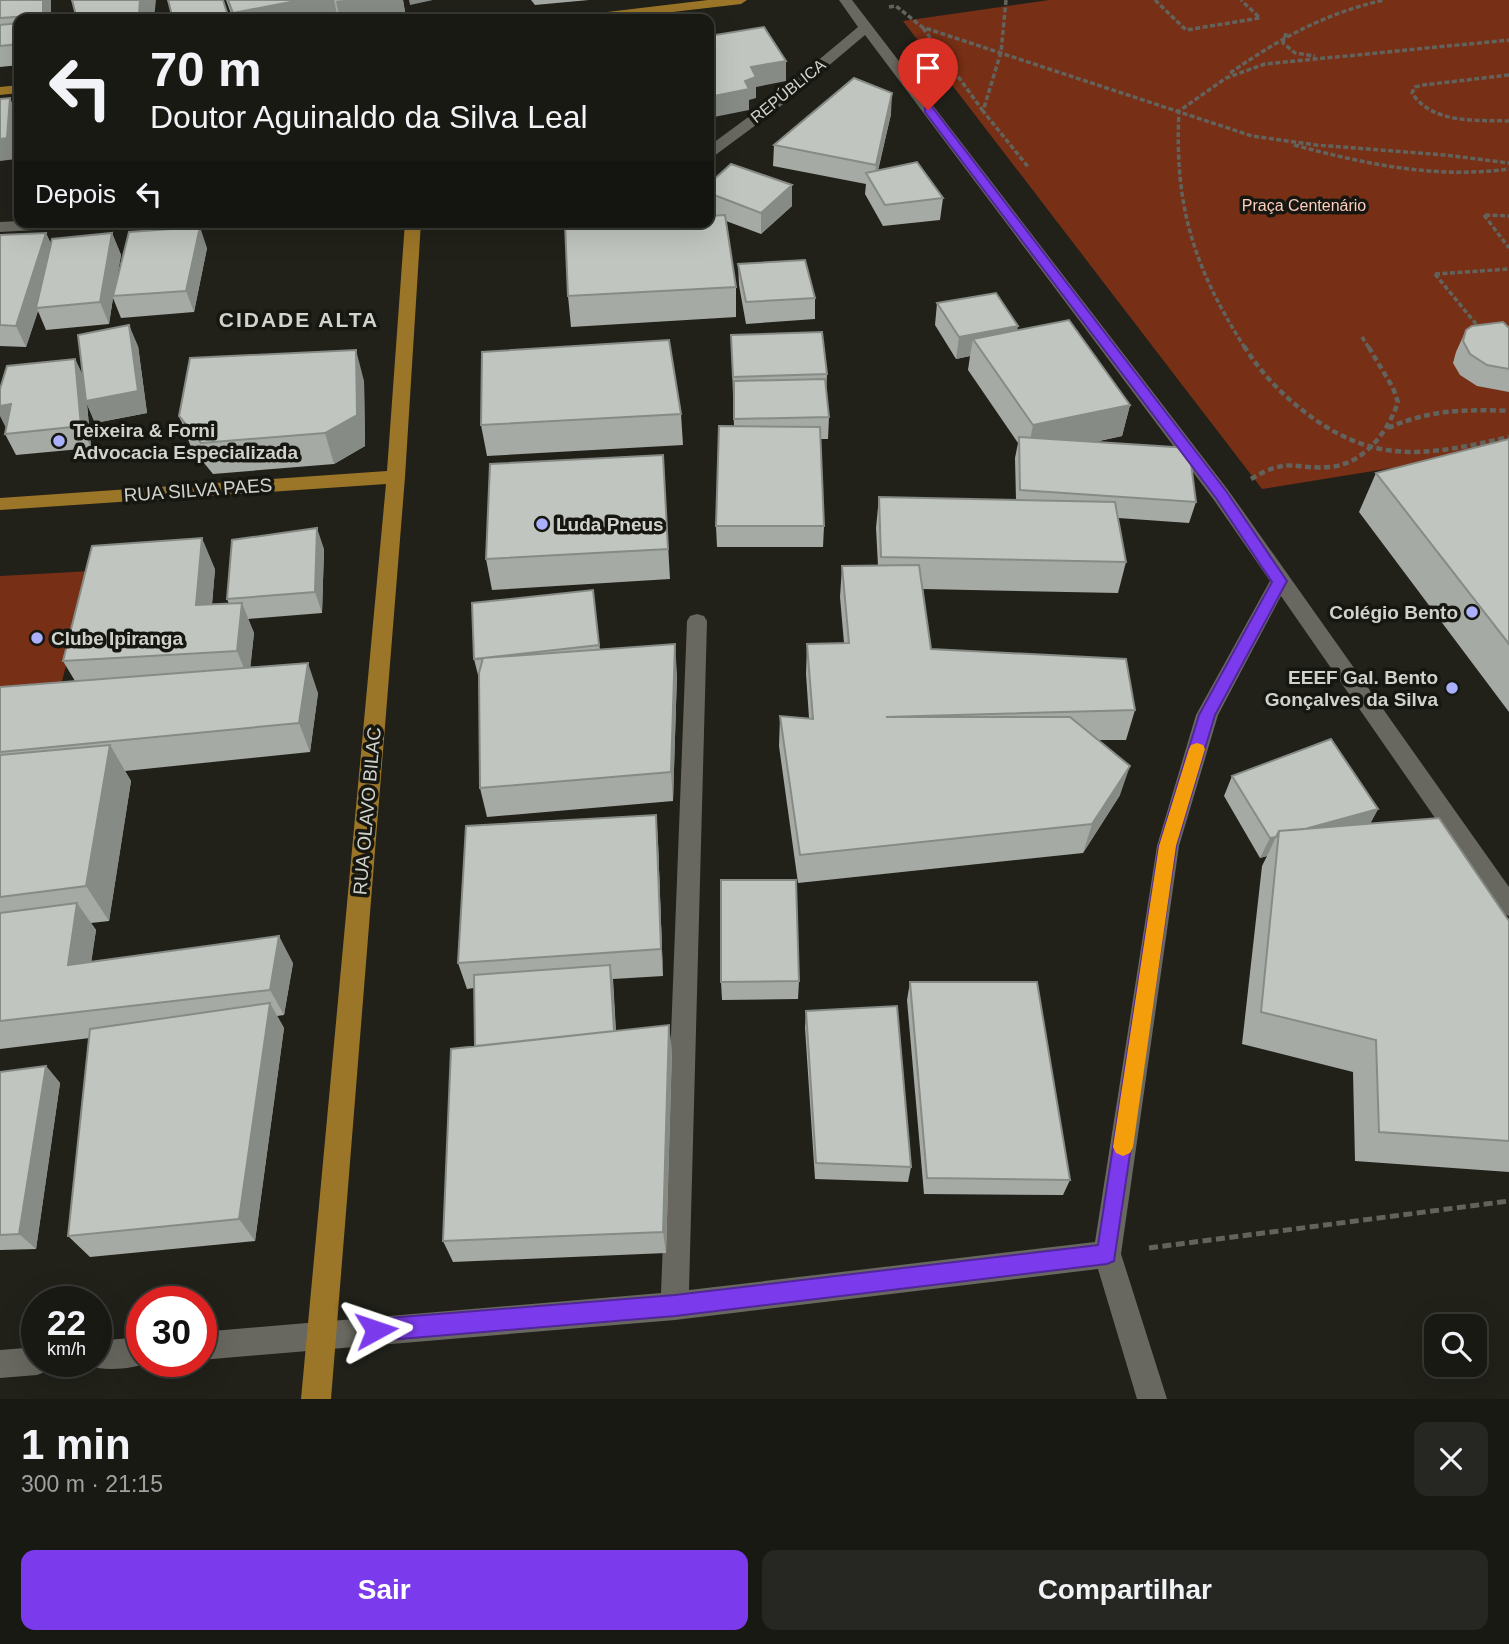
<!DOCTYPE html>
<html lang="pt">
<head>
<meta charset="utf-8">
<style>
  :root { --surface:#191914; --page:#262622; --text:#f1f3f6; --muted:#9fa0a0; --line:#373834; --accent:#7c3aed }
  body { margin:0; font-family:Helvetica,sans-serif; background:var(--page); color:var(--text); height:100vh; display:flex; flex-direction:column; font-size:26px; white-space:nowrap }
  * { box-sizing:border-box; margin:0 }
  p { font-size:23px; color:var(--muted) }
  .icon { flex:none; width:38px; height:38px; fill:none; stroke:currentColor; stroke-width:2; stroke-linecap:round; stroke-linejoin:round }
  .map { position:relative; height:1399px; overflow:hidden }
  .side { display:flex; flex-direction:column; background:var(--surface); flex:1 }
  .side>* { flex:none }
  .guide { position:absolute; left:14px; top:14px; width:700px; height:214px; border-radius:14px; box-shadow:0 7px 28px #0002,0 0 0 2px var(--line); background:#191914; color:var(--text); overflow:hidden }
  .fabs { position:absolute; left:1424px; top:1314px; display:grid; gap:14px }
  .fabs a { display:grid; place-items:center; width:63px; height:63px; border-radius:14px; background:var(--surface); box-shadow:0 7px 28px #0002,0 0 0 2px var(--line); font-size:35px }
  .speed { position:absolute; left:21px; top:1286px; display:flex; gap:14px; font-size:35px; font-weight:700; text-align:center }
  .speed>* { display:grid; place-content:center; width:91px; height:91px; border-radius:50%; background:var(--surface); box-shadow:0 7px 28px #0002,0 0 0 2px var(--line); line-height:1 }
  .speed small { font-size:18px; font-weight:400 }
  .speed .limit { border:10px solid #d22; background:#fff; color:#111 }
  .pin { position:absolute; display:grid; place-items:center; width:60px; height:60px; color:#fff; margin:-72px -30px; border-radius:50% 50% 50% 0; rotate:-45deg; box-shadow:0 0 7px #0007 }
  .pin .icon { rotate:45deg }
  .me { position:absolute; width:77px; margin:-38px; rotate:85deg; stroke-linejoin:round; filter:drop-shadow(0 0 5px #0008) }
  .turn { display:flex; align-items:center; gap:24px; height:147px; padding:0 21px; font-size:32px }
  .turn .icon { width:91px; height:91px; stroke-width:2.5 }
  .turn b { display:block; font-size:49px; line-height:60px }
  .then { display:flex; align-items:center; height:66px; padding:0 21px; background:#0003; gap:14px; font-size:26px }
  .round { display:grid; place-items:center; flex:none; width:74px; height:74px; border-radius:14px; background:var(--page) }
  .overview { display:flex; align-items:center; justify-content:space-between; height:119px; padding:0 21px }
  h1 { font-size:42px; font-weight:700; line-height:52px }
  .primary-button { display:flex; gap:14px; margin-top:auto; padding:14px 21px }
  .primary-button a { flex:1; height:80px; border-radius:14px; background:var(--accent); color:#fff; font-size:28px; font-weight:700; line-height:80px; text-align:center }
  .primary-button a+a { background:var(--page); color:var(--text) }
  .map>svg:first-child { display:block }
  .green { fill:#772f15 }
  .lines { fill:none; stroke-linecap:round; stroke-linejoin:round }
  .path-far2 { stroke:#63635d; stroke-width:3.5; stroke-dasharray:5 2.5; stroke-linecap:butt }
  .path-far1 { stroke:#63635d; stroke-width:4.5; stroke-dasharray:6 3.5; stroke-linecap:butt }
  .path { stroke:#63635d; stroke-width:5; stroke-dasharray:9 4.5; stroke-linecap:butt }
  .minor { fill:#686860; fill-rule:evenodd }
  .major { fill:#9c7628; fill-rule:evenodd }
  .wall { fill:#a5aaa4 }
  .shaded-wall { fill:#868b86 }
  .building { fill:#c0c6bf; stroke:#868b86; stroke-width:2 }
  .route { fill:#7c3aed; stroke:#51269a; stroke-width:2 }
  .slow { fill:#f59e0b }
  .poi-dot { fill:#aab0fb; stroke:#171711; stroke-width:2.5 }
  .labels { text-anchor:middle; dominant-baseline:central; stroke-width:7; stroke-linejoin:round; paint-order:stroke }
  .far-street-label { font-size:16px; fill:#d2d2cd; stroke:#171711 }
  .far-park-label { font-size:16px; fill:#fdcdbd; stroke:#171711 }
  .poi-label { font-size:19px; font-weight:bold; fill:#d2d2cd; stroke:#171711; text-anchor:start }
  .street-label { font-size:19px; fill:#d2d2cd; stroke:#171711 }
  .far-district-label { font-size:21px; font-weight:bold; letter-spacing:2px; fill:#d2d2cd; stroke:#171711 }
</style>
</head>
<body>
<div class="map">
<svg width="1509" height="1399" viewBox="0 0 1509 1399">
  <rect width="100%" height="100%" fill="#21211a"/>
  <path class="green" d="M1049 0H1509V449L1262 489 903 21Z
    M91 571 57 700 0 704V576Z"/>
  <g class="lines">
    <path class="path-far2" d="M1006 0 1001 52 983 111 1029 168
      M1155 0 1186 30 1260 18 1241 0
      M889 7 896 6 922 27 1252 136 1316 145 1445 155 1509 163
      M923 28 983 111
      M1286 33 1283 43 1295 53 1315 56
      M1230 73C1281 38 1323 14 1384 0
      M1509 75 1423 85 1415 87 1412 93C1432 124 1476 120 1509 121
      M1294 145C1366 164 1434 179 1509 169
      M1484 215 1509 248
      M1485 215 1509 216
      M1435 274 1481 330
      M1435 274 1509 269
      M1362 337 1369 348
      M1245 348C1194 268 1174 206 1179 111L1226 78 1265 64 1509 40"/>
    <path class="path-far1" d="M1244 346C1259 370 1279 392 1301 409 1372 466 1426 456 1509 437
      M1388 428C1428 410 1466 409 1509 411
      M1251 479C1290 456 1292 470 1330 467 1364 464 1388 432 1398 402L1393 388 1368 346"/>
    <path class="path" d="M1149 1248 1509 1201"/>
    <path class="minor" d="M839 0H852L1228 490 1509 887V916L1501 913 1281 596 1218 715 1179 846 1121 1254 1167 1399H1137L1098 1269 675 1320 201 1360V1332L661 1293 687 621 690 616 697 614 704 616 707 621 689 1290 1095 1242 1157 846 1196 715 1270 581 1214 500 865 35 776 110 714 156 709 157V146L766 104 858 27Z
      M19 221V222H96L88 227 0 232V222Z
      M142 1337V1362H151C133 1369 104 1372 86 1365L84 1362H96V1341Z
      M37 1347V1362H51L47 1371 37 1375 0 1378V1350Z"/>
    <path class="major" d="M708 0H747L741 4 613 19H575L582 15Z
      M19 85V93L0 95V87Z
      M405 222H421L405 477 331 1399H301L386 484 0 510V498L387 471Z"/>
  </g>
  <path class="wall" d="M0 0H51V19H19V65L0 67Z
    M226 0H403L405 12 356 19H339L337 14 311 19H233Z
    M531 0H589L535 5Z
    M891 114 878 171 943 198 940 220 883 226 865 194 866 184 773 166 774 145Z
    M709 184 792 185V206L761 234 726 221 736 287V317L571 327 568 296 713 216 709 214Z
    M46 233 51 244 112 233 121 255 116 282 207 248 194 312 121 318 113 298 109 324 46 330 38 311 26 347 0 346V235Z
    M738 264 815 298V319L746 324 739 285Z
    M937 303 1017 330 1130 405 1122 436 1095 442 1196 502 1189 523 1118 518 1126 562 1118 593 923 589 931 649 1135 710 1126 740H1099L1120 795 1083 853 798 883 779 746 780 716 809 718 806 674 807 644 844 643 840 597 842 566H878L876 528 879 497 1016 500 1015 458 1018 443 968 370 970 356 956 359 935 325Z
    M1509 328V392L1477 386 1460 375 1453 363 1456 352 1466 330Z
    M731 335 827 374 826 394 829 417 828 439H820L824 526 823 547H717L716 526 734 426Z
    M138 346 147 413 95 423 87 404 91 448 16 455 5 434 6 428 1 384 75 359 83 376Z
    M364 381 365 446 334 464 213 474 191 447 179 416Z
    M681 414 683 445 487 456 481 425Z
    M1509 439V712L1359 512 1376 473Z
    M663 455 670 579 492 590 486 559Z
    M324 549 322 613 248 619 254 633 250 668 318 693 310 752 125 771 131 781 109 921 91 923 96 930 91 962 293 963 284 1015 277 1016 284 1028 255 1241 90 1257 68 1236 90 1038 0 1049V687L75 681 63 661 215 569 212 605 229 604 227 599Z
    M593 590 600 650 677 674 673 801 487 817 480 788 479 679 474 659Z
    M1232 776 1378 809 1370 824 1509 921V1172L1355 1161 1353 1072 1242 1044 1262 866 1267 856 1260 858 1224 796Z
    M656 815 658 843 663 976 613 979 616 1031 672 1050 666 1253 453 1262 443 1241 475 1046 474 988 467 989 458 963Z
    M799 981 798 999 722 1000 721 982Z
    M910 982 1070 1180 1063 1195 924 1194 907 1000Z
    M806 1011 911 1167 908 1182 815 1179 805 1028Z
    M46 1066 60 1083 36 1249 0 1250V1072Z"/>
  <path class="shaded-wall" d="M43 0H51V19H45L43 15Z
    M140 0H156L154 19H104Z
    M301 0H334L337 14 311 19H235L233 13Z
    M345 0H403L405 12 356 19H340L336 1Z
    M409 0H433L410 5Z
    M786 61V81L756 87V98L749 100V110L709 118V97L751 67Z
    M892 93 891 114 874 186 876 165Z
    M10 98 19 119 16 159 0 161V139Z
    M792 185V206L761 234V213Z
    M200 227 207 248 194 312 186 291Z
    M46 233 55 254 36 308 38 311 26 347 16 326Z
    M112 233 121 255 114 296H113V298L109 324 100 302Z
    M129 325 138 346 147 413 95 423 87 404 91 448 81 426 75 359 85 380Z
    M1018 326 1014 347 973 339 970 356 956 359 959 337Z
    M356 350 364 381 365 446 334 464 325 433Z
    M11 404 6 428 0 416V406Z
    M1130 405 1122 436 1027 456 1033 425Z
    M317 528 324 549 322 613 315 592Z
    M202 538 215 569 209 636 196 605Z
    M242 603 254 633 249 681 237 651Z
    M675 644 677 674 673 801 671 772Z
    M308 663 318 693 310 752 299 723Z
    M110 745 131 781 109 921 86 886Z
    M1130 766 1120 795 1083 853 1092 824Z
    M1378 809 1367 829 1279 836Z
    M656 815 658 843 663 976 661 949Z
    M1276 837 1267 856 1260 858 1270 838Z
    M77 903 96 930 87 991 68 965Z
    M279 936 293 963 284 1015 270 990Z
    M610 965 613 983 617 1055 614 1037Z
    M270 1003 284 1028 255 1241 239 1219Z
    M669 1025 672 1050 666 1253 663 1232Z
    M46 1066 60 1083 36 1249 19 1234Z"/>
  <path class="building" d="M0 0H43V15L0 18Z
    M72 0H140L139 14 104 19H77Z
    M168 0H223L229 19H173Z
    M228 0H301L233 13Z
    M19 23V44L0 46V25Z
    M764 27 786 61 751 67 756 77 745 81 749 89 709 97V36Z
    M854 78 892 93 876 165 774 145Z
    M10 98 7 138 0 139V99Z
    M917 162 943 198 885 205 866 173Z
    M731 164 792 185 761 213 709 193V184Z
    M725 215 736 287 568 296 565 224 599 222H709V216Z
    M200 227 186 291 113 296 129 232Z
    M46 233 16 326 0 325V235Z
    M112 233 100 302 36 308 52 239Z
    M805 260 815 298 746 302 738 264Z
    M996 293 1018 326 959 337 937 303Z
    M1069 320 1130 405 1033 425 973 339Z
    M1503 322 1509 328V369L1487 365 1470 354 1463 341 1466 330 1472 326Z
    M129 325 138 391 86 401 78 335Z
    M822 332 827 374 733 377 731 335Z
    M669 340 681 414 481 425 482 352Z
    M356 350 357 415 325 433 201 443 179 416 190 358Z
    M75 359 81 426 5 434 11 404 0 406V389L7 366Z
    M825 379 829 417 734 419V381Z
    M719 426 820 427 824 526H716Z
    M1019 437 1189 448 1196 502 1020 490Z
    M1509 439V644L1376 473Z
    M663 455 668 549 486 559 490 464Z
    M879 497 1115 502 1126 562 881 557Z
    M317 528 315 592 227 599 232 540Z
    M202 538 196 605 242 603 237 651 63 661 92 546Z
    M919 565 931 649 1126 659 1135 710 886 717H1070L1130 766 1092 824 800 855 780 716 813 719 807 644 849 643 842 566Z
    M593 590 599 645 474 659 472 603Z
    M675 644 671 772 480 788 479 673 483 658Z
    M308 663 299 723 0 752V687Z
    M1331 739 1378 809 1305 829 1279 831 1276 837 1270 838 1232 776Z
    M110 745 86 886 0 897V755Z
    M656 815 661 949 458 963 466 826Z
    M1439 818 1509 921V1141L1379 1132 1376 1040 1261 1012 1279 831Z
    M721 880H796L799 981 721 982Z
    M77 903 68 965 279 936 270 990 0 1021V913Z
    M610 965 614 1031 475 1046 474 975Z
    M910 982H1037L1070 1180 927 1178Z
    M270 1003 239 1219 68 1236 90 1029Z
    M897 1006 911 1167 816 1163 806 1011Z
    M669 1025 663 1232 443 1241 451 1049Z
    M46 1066 19 1234 0 1235V1072Z"/>
  <path class="route" d="M928 106 932 107 1226 491 1287 581 1215 715 1176 846 1114 1261 1107 1264 675 1316 376 1341 368 1338 365 1330 368 1323 376 1319 675 1295 1098 1245 1159 846 1199 715 1272 582 1216 498 925 112V107Z"/>
  <path class="slow" d="M1197 743 1203 745 1205 749 1176 846 1133 1147 1130 1153 1123 1156 1116 1153 1113 1147 1159 846 1189 749 1191 745Z"/>
  <g class="poi-dot">
    <circle cx="59" cy="441" r="7"/>
    <circle cx="542" cy="524" r="7"/>
    <circle cx="1472" cy="612" r="7"/>
    <circle cx="37" cy="638" r="7"/>
    <circle cx="1452" cy="688" r="7"/>
  </g>
  <g class="labels">
    <g class="far-street-label">
      <text transform="translate(788 91) rotate(-39)">REPÚBLICA</text>
    </g>
    <g class="far-park-label">
      <text x="1304" y="205">Praça Centenário</text>
    </g>
    <g class="poi-label">
      <text x="73" y="430">Teixeira &amp; Forni<tspan x="73" dy="22">Advocacia Especializada</tspan></text>
      <text x="556" y="524">Luda Pneus</text>
      <text x="1458" y="612" text-anchor="end">Colégio Bento</text>
      <text x="51" y="638">Clube Ipiranga</text>
      <text x="1438" y="677" text-anchor="end">EEEF Gal. Bento<tspan x="1438" dy="22">Gonçalves da Silva</tspan></text>
    </g>
    <g class="street-label">
      <text transform="translate(198 490) rotate(-4)">RUA SILVA PAES</text>
      <text transform="translate(367 811) rotate(-85)">RUA OLAVO BILAC</text>
    </g>
    <g class="far-district-label">
      <text x="299" y="319">CIDADE ALTA</text>
    </g>
  </g>
</svg>
<div class="fabs">
<a><svg class="icon" aria-label="search" viewBox="0 0 24 24"><circle cx="10" cy="10" r="6"/><path d="M15 15l6 6"/></svg></a>
</div>
<div class="speed"><div>22<small>km/h</small></div><div class="limit">30</div></div>
<div class="pin" style="left:928px;top:110px;background:#d93025"><svg class="icon" aria-label="arrive" viewBox="0 0 24 24"><path d="M6 21V4h12l-3 4 3 4H6"/></svg></div>
<svg class="me" style="left:376px;top:1330px" viewBox="-20 -20 40 40"><path d="M0-17L14 15 0 8-14 15z" fill="#7c3aed" stroke="#fff" stroke-width="4"/></svg>
<div class="guide">
<div class="turn"><svg class="icon" aria-label="left" viewBox="0 0 24 24"><path d="M17 20v-9H6M10 6l-5 5 5 5"/></svg><div><b>70 m</b>Doutor Aguinaldo da Silva Leal</div></div>
<div class="then">Depois<svg class="icon" aria-label="left" viewBox="0 0 24 24"><path d="M17 20v-9H6M10 6l-5 5 5 5"/></svg></div>
</div>
</div>
<section class="side">
<div class="overview"><div><h1>1 min</h1><p>300 m · 21:15</p></div><a class="round"><svg class="icon" aria-label="close" viewBox="0 0 24 24"><path d="M6 6l12 12M18 6L6 18"/></svg></a></div>
<div class="primary-button"><a>Sair</a><a>Compartilhar</a></div>
</section>
</body>
</html>
